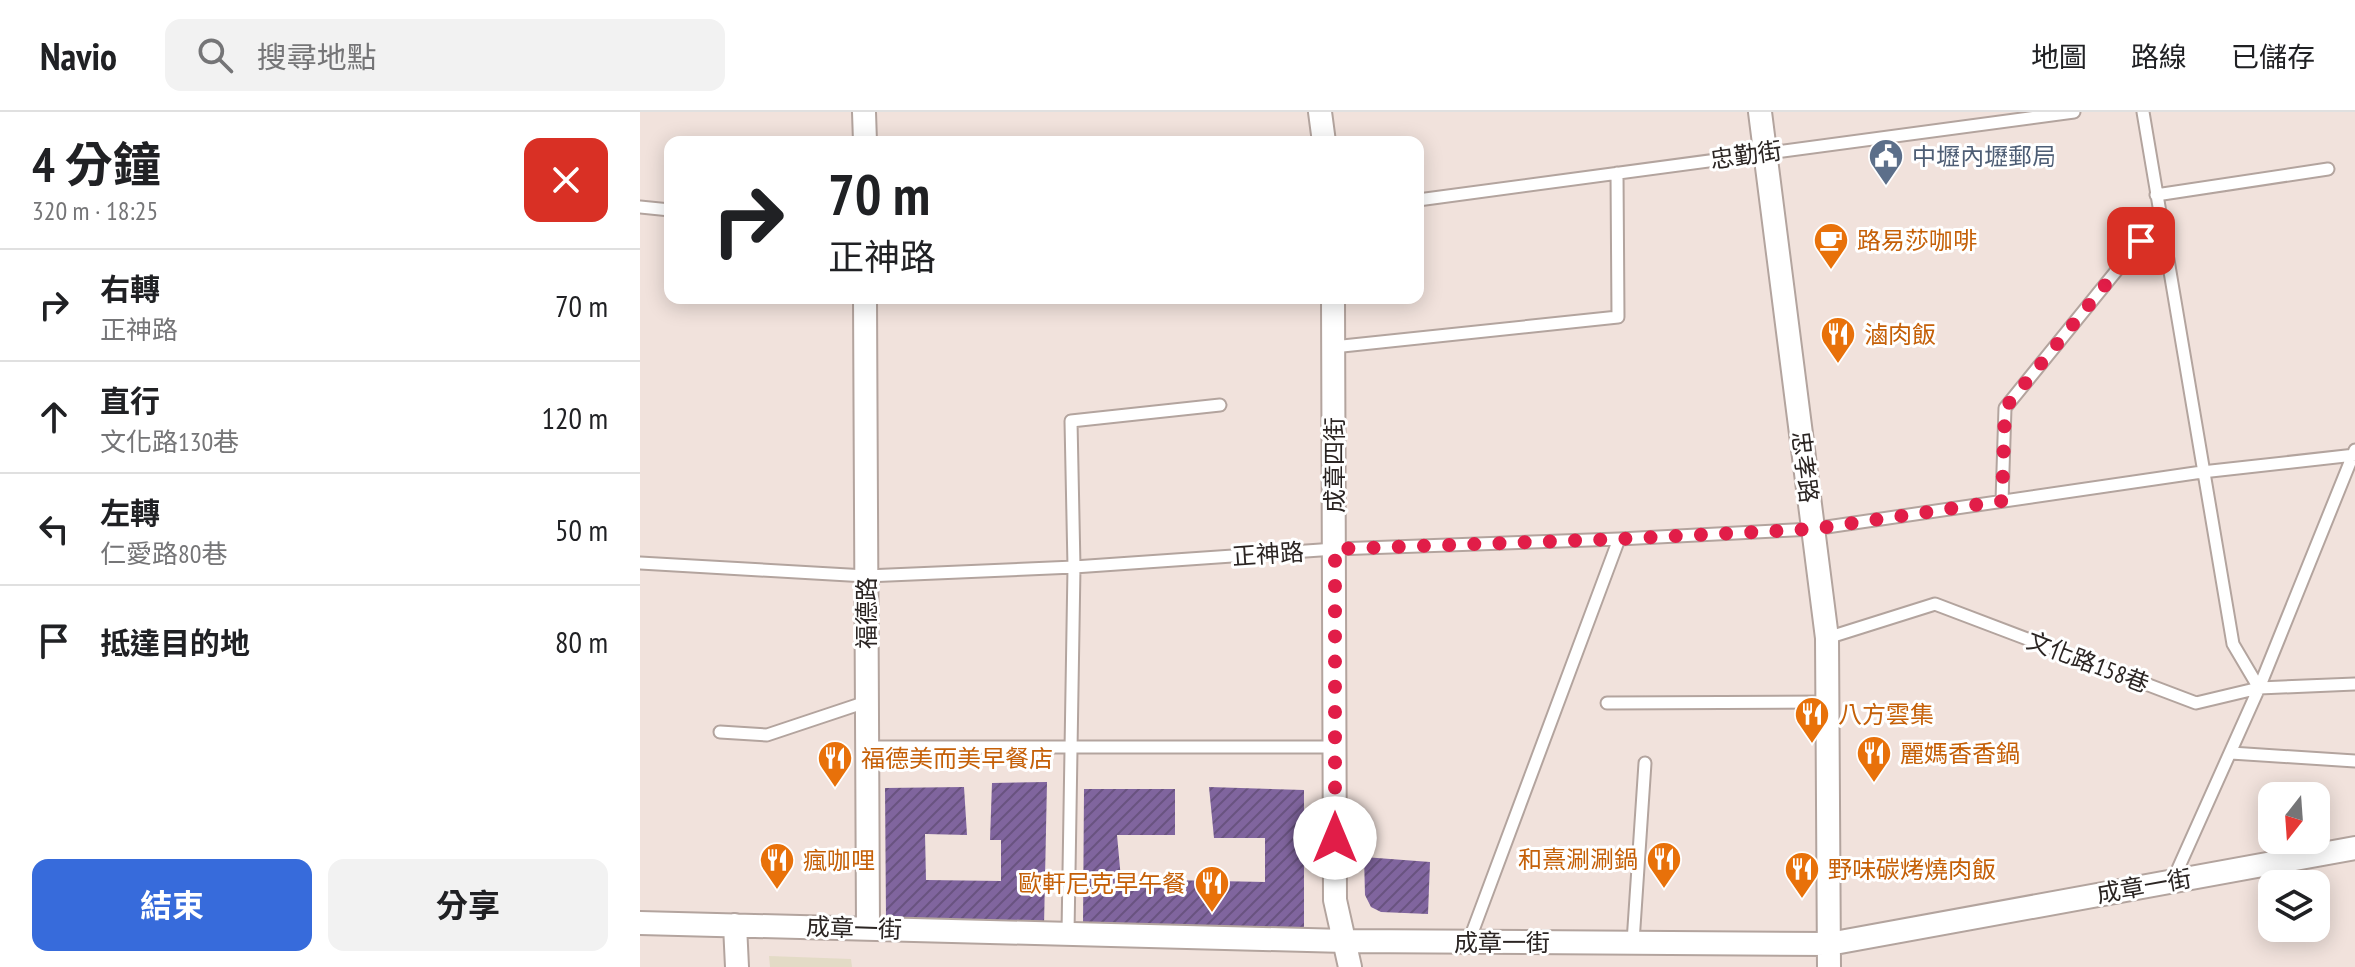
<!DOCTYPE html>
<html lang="zh-TW">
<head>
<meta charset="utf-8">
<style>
  :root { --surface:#fff; --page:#f2f2f2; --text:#202124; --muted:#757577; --line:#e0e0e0; --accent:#376bdb }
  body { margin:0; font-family:"PT Sans Narrow","Noto Sans TC",sans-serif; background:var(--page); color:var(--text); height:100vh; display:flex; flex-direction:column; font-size:30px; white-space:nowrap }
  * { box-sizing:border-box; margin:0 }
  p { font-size:26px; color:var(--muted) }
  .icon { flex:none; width:44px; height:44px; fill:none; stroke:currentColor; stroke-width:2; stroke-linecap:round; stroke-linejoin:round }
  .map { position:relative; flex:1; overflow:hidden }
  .details { display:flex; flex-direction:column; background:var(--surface); width:640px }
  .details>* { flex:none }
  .top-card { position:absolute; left:24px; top:24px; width:760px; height:168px; border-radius:16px; box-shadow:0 4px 20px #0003; background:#fff; color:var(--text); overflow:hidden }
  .needle { width:52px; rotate:197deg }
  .buttons { position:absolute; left:1618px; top:670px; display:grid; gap:16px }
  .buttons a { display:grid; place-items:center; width:72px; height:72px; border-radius:16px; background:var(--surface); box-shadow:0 4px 20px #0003; font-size:40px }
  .pin { position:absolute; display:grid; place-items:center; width:68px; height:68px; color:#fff; margin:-34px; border-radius:16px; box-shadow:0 4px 12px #0006 }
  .me { position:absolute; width:88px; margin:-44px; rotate:0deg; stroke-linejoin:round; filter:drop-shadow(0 0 6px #0008) }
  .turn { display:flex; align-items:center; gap:28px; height:168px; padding:0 32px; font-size:36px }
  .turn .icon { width:104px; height:104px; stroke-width:2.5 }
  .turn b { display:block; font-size:56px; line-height:68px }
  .round { display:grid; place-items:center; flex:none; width:84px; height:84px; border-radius:16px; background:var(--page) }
  .overview { display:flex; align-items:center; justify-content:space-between; height:136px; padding:0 32px }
  h1 { font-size:48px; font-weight:700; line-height:60px }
  .primary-button { display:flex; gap:16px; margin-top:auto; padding:16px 32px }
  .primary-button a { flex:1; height:92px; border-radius:16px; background:var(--accent); color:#fff; font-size:32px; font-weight:700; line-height:92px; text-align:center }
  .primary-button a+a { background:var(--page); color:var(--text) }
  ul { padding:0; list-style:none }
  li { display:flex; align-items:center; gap:24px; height:112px; padding:0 32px; border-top:2px solid var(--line) }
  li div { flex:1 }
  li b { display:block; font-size:30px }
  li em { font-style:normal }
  header { display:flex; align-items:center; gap:48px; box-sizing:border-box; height:112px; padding:0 40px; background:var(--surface); border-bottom:2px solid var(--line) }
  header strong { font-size:38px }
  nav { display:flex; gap:44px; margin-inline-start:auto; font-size:28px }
  .search { width:560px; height:72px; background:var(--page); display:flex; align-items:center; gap:20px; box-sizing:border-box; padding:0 28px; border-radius:16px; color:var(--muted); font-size:30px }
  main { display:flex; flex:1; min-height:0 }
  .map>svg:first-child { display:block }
  .education { fill:#e3dbc6 }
  .building { fill:url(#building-hatch) }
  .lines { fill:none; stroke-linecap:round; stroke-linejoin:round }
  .service-casing { stroke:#b3a49e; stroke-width:15 }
  .minor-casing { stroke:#b3a49e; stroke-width:26 }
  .service { stroke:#fff; stroke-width:11 }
  .minor { stroke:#fff; stroke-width:22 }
  .route { stroke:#e11d48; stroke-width:14; stroke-dasharray:0 25.2 }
  .labels { text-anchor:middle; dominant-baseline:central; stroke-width:6; stroke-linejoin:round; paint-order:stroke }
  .street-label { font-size:24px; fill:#2b2523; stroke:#fff }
  .service-label { font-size:24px; fill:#4e5e75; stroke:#fff; text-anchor:start }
  .food-label { font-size:24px; fill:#c56008; stroke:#fff; text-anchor:start }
</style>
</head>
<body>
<header>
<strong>Navio</strong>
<div class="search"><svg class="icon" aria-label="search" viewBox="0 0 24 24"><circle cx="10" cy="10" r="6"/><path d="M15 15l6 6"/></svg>搜尋地點</div>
<nav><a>地圖</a><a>路線</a><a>已儲存</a></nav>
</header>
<main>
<section class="details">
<div class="overview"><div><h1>4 分鐘</h1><p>320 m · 18:25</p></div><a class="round" style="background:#d93025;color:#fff"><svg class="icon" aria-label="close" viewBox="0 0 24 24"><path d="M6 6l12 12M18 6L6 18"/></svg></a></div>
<ul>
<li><svg class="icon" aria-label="right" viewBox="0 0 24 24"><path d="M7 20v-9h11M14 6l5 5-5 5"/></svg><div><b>右轉</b><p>正神路</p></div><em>70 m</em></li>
<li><svg class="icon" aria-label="ahead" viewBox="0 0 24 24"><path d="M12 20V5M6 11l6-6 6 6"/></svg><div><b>直行</b><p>文化路130巷</p></div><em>120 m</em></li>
<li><svg class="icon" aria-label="left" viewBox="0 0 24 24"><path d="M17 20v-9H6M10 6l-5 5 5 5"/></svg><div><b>左轉</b><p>仁愛路80巷</p></div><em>50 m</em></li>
<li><svg class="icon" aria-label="arrive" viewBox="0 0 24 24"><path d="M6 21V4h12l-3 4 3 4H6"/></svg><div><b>抵達目的地</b></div><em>80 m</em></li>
</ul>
<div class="primary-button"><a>結束</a><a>分享</a></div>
</section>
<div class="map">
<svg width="1715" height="855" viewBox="0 0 1715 855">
  <defs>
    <pattern id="building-hatch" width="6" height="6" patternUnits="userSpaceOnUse" patternTransform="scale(2)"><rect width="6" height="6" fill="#80659e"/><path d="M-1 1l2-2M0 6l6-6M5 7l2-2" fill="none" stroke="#695380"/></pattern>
  </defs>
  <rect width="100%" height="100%" fill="#f1e2dc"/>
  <path class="education" d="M129 844 211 847 212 855H130Z"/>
  <path class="building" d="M407 670 404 814 246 807 245 676 324 675 327 723 285 722 286 768 361 769V728H350L352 671Z
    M569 675 664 678V816L443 814 444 677H535V723H477L481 767 625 770V726H574Z
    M724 745 790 750 788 802 741 800 731 795 725 783Z"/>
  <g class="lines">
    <g class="service-casing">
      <path id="service" d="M1503 0 1593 532 1619 576
        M1516 83 1688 57
        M778 88 1434 0
        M0 95 30 98
        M693 235 978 205 977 61
        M1362 389 1365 296 1520 105
        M0 451 226 464 434 455 695 437 979 427 1173 417 1562 360 1715 343
        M1187 526 1295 492 1556 591 1619 576 1715 572
        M967 591 1188 590
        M80 620 127 623 226 590
        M226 635H695
        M1591 641 1715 649
        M1533 768 1619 576 1715 338
        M428 821 434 455 431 309 580 293
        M829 829 979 427
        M993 830 1005 651"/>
    </g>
    <g class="minor-casing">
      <path id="minor" d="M224 0 225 30
        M680 0 684 30
        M1120 0 1187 526 1189 855
        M225 186 228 816
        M693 186 695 788 710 855
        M0 811 705 829 1189 832 1715 736
        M95 813 97 855"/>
    </g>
    <use href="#service" class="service"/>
    <use href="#minor" class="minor"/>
  </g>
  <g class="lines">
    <path class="route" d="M695 726V437L979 427 1173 417 1362 389 1365 296 1501 129"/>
  </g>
  <defs>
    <g id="civic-pin" transform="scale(1.8)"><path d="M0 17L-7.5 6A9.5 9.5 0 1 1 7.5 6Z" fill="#5c6f8a" stroke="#fff"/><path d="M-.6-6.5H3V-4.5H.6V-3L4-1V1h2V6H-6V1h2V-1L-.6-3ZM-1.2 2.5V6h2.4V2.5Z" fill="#fff"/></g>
    <g id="cafe-pin" transform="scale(1.8)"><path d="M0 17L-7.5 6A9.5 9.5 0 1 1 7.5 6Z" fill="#e8710a" stroke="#fff"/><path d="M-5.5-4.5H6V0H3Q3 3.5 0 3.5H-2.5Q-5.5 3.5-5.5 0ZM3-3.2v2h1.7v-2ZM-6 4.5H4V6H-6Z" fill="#fff"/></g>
    <g id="restaurant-pin" transform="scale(1.8)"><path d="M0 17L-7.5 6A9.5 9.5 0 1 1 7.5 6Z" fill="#e8710a" stroke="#fff"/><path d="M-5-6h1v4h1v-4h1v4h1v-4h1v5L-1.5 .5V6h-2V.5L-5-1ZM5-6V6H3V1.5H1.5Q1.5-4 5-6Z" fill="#fff"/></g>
  </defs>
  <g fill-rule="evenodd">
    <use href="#civic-pin" x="1246" y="44"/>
    <use href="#cafe-pin" x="1191" y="128"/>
    <use href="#restaurant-pin" x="1198" y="222"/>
    <use href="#restaurant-pin" x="1172" y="602"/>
    <use href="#restaurant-pin" x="1234" y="641"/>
    <use href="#restaurant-pin" x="195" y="646"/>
    <use href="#restaurant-pin" x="1024" y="747"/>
    <use href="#restaurant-pin" x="137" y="748"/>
    <use href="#restaurant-pin" x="1162" y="757"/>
    <use href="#restaurant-pin" x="572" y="771"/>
  </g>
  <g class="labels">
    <g class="street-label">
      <text transform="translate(1106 43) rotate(-8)">忠勤街</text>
      <text transform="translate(694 353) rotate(-90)">成章四街</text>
      <text transform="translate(1165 355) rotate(83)">忠孝路</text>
      <text transform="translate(628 442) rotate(-4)">正神路</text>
      <text transform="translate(226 501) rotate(-90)">福德路</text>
      <text transform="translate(1448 550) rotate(21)">文化路158巷</text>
      <text transform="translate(1504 774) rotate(-10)">成章一街</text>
      <text transform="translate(214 816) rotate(2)">成章一街</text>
      <text x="862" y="830">成章一街</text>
    </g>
    <g class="service-label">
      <text x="1272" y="44">中壢內壢郵局</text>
    </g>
    <g class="food-label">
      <text x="1217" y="128">路易莎咖啡</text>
      <text x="1224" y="222">滷肉飯</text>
      <text x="1198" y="602">八方雲集</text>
      <text x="1260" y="641">麗媽香香鍋</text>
      <text x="221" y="646">福德美而美早餐店</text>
      <text x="998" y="747" text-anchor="end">和熹涮涮鍋</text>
      <text x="163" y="748">瘋咖哩</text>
      <text x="1188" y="757">野味碳烤燒肉飯</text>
      <text x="546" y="771" text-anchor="end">歐軒尼克早午餐</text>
    </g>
  </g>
</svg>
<div class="buttons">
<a><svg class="needle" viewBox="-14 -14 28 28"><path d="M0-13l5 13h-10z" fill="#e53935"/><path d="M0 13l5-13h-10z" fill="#757577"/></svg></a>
<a><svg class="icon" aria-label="layers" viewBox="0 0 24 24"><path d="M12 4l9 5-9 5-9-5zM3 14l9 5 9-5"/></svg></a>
</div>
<div class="pin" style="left:1501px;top:129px;background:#d93025"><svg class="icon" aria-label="arrive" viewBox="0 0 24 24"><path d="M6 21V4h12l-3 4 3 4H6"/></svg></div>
<svg class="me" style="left:695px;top:726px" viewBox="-20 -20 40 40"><circle r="19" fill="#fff"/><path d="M0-13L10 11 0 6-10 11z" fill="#e11d48"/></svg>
<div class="top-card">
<div class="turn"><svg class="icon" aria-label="right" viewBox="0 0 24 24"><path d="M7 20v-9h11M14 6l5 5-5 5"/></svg><div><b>70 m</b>正神路</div></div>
</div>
</div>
</main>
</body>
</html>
